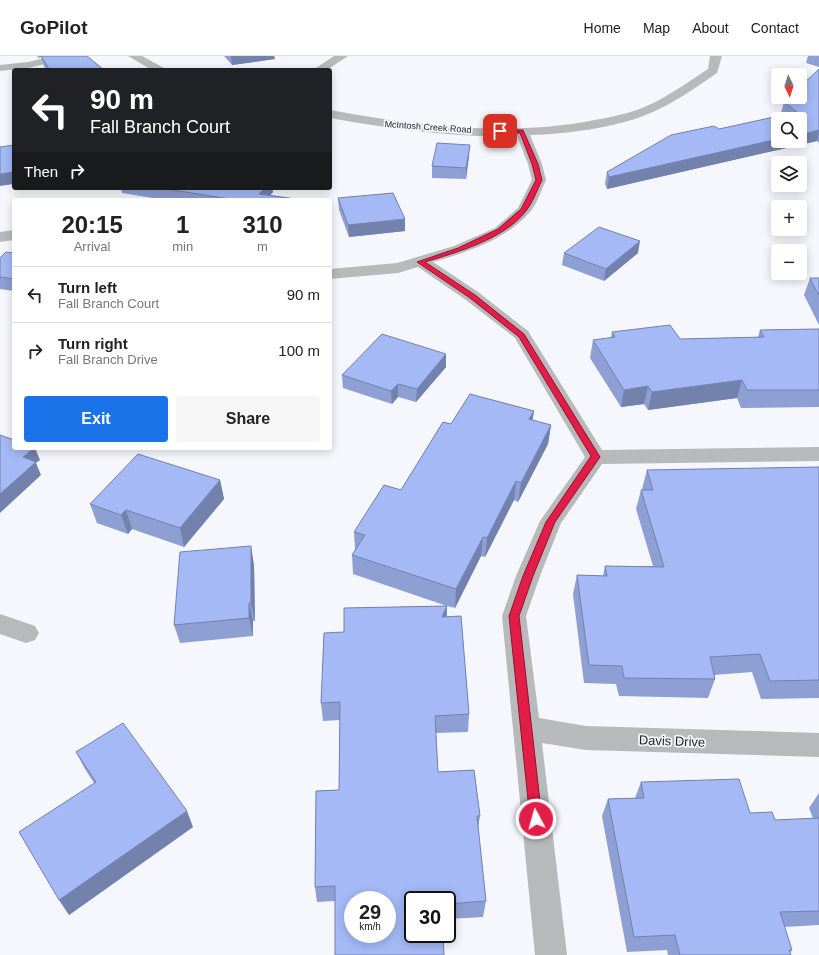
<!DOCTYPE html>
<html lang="en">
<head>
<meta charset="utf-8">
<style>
  :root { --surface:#fff; --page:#f6f6f6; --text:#222; --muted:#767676; --line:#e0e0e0; --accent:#1a73e8 }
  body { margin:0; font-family:Arial,sans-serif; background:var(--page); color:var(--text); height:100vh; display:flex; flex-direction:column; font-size:15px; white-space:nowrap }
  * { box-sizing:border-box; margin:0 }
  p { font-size:13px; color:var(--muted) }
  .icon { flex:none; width:22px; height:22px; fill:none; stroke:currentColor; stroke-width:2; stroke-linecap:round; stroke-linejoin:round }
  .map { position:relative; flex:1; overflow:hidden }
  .details { position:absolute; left:12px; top:142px; width:320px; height:252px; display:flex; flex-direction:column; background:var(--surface); border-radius:4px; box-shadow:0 2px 10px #0003 }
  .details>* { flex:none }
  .banner { position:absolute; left:12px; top:12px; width:320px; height:122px; border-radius:4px; box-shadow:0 2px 10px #0003; background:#202124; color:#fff; overflow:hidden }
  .needle { width:26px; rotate:176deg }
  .fabs { position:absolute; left:771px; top:12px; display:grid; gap:8px }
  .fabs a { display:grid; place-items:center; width:36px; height:36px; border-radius:4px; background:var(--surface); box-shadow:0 2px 10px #0003; font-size:20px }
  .speed { position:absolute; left:344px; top:835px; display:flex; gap:8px; font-size:20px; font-weight:700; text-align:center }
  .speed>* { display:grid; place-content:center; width:52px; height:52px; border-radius:50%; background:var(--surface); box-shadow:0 2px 10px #0003; line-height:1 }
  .speed small { font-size:10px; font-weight:400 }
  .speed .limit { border:2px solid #111; border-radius:6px; background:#fff; color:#111 }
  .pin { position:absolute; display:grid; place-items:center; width:34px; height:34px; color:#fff; margin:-17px; border-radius:8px; box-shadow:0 2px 6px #0006 }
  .me { position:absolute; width:44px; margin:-22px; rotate:354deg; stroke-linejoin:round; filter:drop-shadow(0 0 3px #0008) }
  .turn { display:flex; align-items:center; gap:14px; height:84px; padding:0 12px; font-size:18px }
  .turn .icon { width:52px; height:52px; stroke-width:2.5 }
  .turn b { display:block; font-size:28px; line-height:34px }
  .then { display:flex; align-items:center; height:38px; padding:0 12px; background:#0003; gap:8px; font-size:15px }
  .eta { display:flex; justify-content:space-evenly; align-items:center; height:68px; text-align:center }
  .eta b { font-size:24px; font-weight:600; line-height:28px }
  .cta { display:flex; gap:8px; margin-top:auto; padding:8px 12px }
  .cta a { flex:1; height:46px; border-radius:4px; background:var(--accent); color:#fff; font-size:16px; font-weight:600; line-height:46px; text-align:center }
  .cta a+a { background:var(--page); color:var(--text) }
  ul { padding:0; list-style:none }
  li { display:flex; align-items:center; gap:12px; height:56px; padding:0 12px; border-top:1px solid var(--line) }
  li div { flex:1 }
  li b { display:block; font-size:15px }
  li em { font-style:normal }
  header { display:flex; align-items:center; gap:24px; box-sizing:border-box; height:56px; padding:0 20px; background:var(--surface); border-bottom:1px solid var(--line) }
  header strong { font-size:19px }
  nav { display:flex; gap:22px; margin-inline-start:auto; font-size:14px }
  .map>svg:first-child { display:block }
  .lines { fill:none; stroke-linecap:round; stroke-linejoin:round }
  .minor { fill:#b8b9bb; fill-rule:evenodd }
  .wall { fill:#8d9fd3; fill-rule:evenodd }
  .shaded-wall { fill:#7382ac }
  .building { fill:#a4b9f5; stroke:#7382ac; fill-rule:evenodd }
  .route { fill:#e11d48; stroke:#92132f }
  .labels { text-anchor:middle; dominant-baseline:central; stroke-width:3.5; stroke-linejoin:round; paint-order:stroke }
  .far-street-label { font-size:9px; fill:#1e1f21; stroke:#f5f7fd }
  .near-street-label { font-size:13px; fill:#1e1f21; stroke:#f5f7fd }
</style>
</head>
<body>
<header>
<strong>GoPilot</strong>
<nav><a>Home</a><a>Map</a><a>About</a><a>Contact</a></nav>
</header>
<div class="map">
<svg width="819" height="899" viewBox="0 0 819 899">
  <rect width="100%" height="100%" fill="#f5f7fd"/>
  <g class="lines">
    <path class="minor" d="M52 0H72L70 2 28 12 0 15V9L28 6Z
      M128 0H142L164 12 166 14H152Z
      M334 0H348L327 14H313Z
      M710 0H722L717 17C695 32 673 48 648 58 615 72 566 78 530 79L542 108 546 124C541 134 537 149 529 157 504 185 467 196 433 206L478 236 528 275 602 394 819 391V405L602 408 561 467 540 520 526 560 539 662 586 670 819 677V701L586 694 542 687 567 899H535L502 560 516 520 540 465 585 401 515 282 466 244 418 211 398 217 330 223V213L397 207 454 190 495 172 518 152 532 124 528 108 517 80C455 82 392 73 330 62V54C417 70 508 81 595 64 609 61 623 59 637 54 662 45 685 28 708 13Z
      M14 174V184L0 186V176Z
      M0 558 35 570 39 577 35 584 26 587 0 578Z"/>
  </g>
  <path class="wall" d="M37 0H87L104 14H46L44 10 41 1 39 2Z
    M224 0H274L275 3 232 9Z
    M808 0H819V11L806 7Z
    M819 13V87L817 85 607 133 605 128 607 116 719 73 783 59 781 57 784 46Z
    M469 100 466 123 432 122V110Z
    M121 132H272L273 136 270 139 303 144H165L122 137Z
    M338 142 405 175 349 181 339 154Z
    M14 197V235L0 233V202Z
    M564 197H638L604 225 562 209Z
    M810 222H819V269L804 239Z
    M819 273V351L741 352 737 342 648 354 644 348 621 351 590 302 593 284 611 282 612 276 680 283 758 281 760 274Z
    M446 298V311L416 346 398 341 392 348 343 332 342 319Z
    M470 338 534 355 532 364 551 369 548 388 518 446 514 444 485 501 481 500 455 552 447 550V561L461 560 469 658 468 676 436 677 438 716 474 714 480 760 478 773 486 845 483 861 447 863V844H413V878H445V879H443L444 899H335V845L317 846 315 831 316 735 339 734 340 664 323 665 321 647 324 577 344 576V552L447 550 353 518 352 499 355 494 354 476 384 429 401 434 443 366 451 368ZM353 844H387V878H353Z
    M819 411V642L761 643 752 616 714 619 715 623 708 642 619 640 616 628 584 627 573 538 577 519 603 520 605 510H653L636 453 641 434H642V433L647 414Z
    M220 424 224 443 184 491 132 473 128 478 97 467 90 448Z
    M254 509 255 565H253V580L180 587 174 569Z
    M76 696 193 771 69 859 94 727 85 713Z
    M641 726 775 764 813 762 809 752 819 737V869L784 871 792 894 790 897 791 899H668L667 894 627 896 602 760 608 743 635 742Z"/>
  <path class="shaded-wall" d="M231 0H274L275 3 232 9Z
    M819 74V78L817 85 607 133 609 121 778 83V85H800V79Z
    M470 89 469 100 466 123V112Z
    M14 116V128L0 130V118Z
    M265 132H272L273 136 266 144 259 138Z
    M405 163V175L349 181 348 169Z
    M640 185 638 197 604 225 606 213Z
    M446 298V311L416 346 417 333Z
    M742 324 737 342 648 354 652 336Z
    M398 328V341L392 348 391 335Z
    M648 330 644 348 621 351 624 334Z
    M534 355 531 374 529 363Z
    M551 369 548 388 518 446 521 427Z
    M34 392H35L40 404 36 407 41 419 0 457V438L23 401Z
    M220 424 224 443 184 491 180 472Z
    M516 425 514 444 485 501 487 482Z
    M126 454 132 473 128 478 121 459Z
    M483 481 481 500 455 552 456 533Z
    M251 490 254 509 255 565 251 547Z
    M249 547 253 565V580L249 562Z
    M447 550 446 568 442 561Z
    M187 755 193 771 69 859 59 844Z"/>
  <path class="building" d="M41 0H87L104 14H50Z
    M819 13V74L800 79V63H778V83L609 121 607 116 671 79 714 70 719 73 797 56 784 46 790 41H800V31Z
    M437 87 470 89 466 112 432 110Z
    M14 89V116L0 118V91Z
    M160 132H265L259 138 303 144H229L230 143Z
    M393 137 405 163 348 169 338 142Z
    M599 171 640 185 606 213 564 197Z
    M6 196 14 197V223L0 221V202Z
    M810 222H819V240Z
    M670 269 680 283 764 281 760 274 819 273V334H747L742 324 652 336 648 330 624 334 593 284 615 281 612 276Z
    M382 278 446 298 417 333 398 328 391 335 342 319Z
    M470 338 534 355 529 363 551 369 521 427 516 425 487 482 483 481 456 533 352 499 365 479 354 476 384 429 401 434 443 366 451 368Z
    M0 379 14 384V392H34L23 401 36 406 0 438Z
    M138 398 220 424 180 472 126 454 121 459 90 448Z
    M819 411V624L770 625 760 598 710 601 715 623 624 622 622 610 589 609 577 519 607 520 605 510 664 511 641 434H653L647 414Z
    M251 490V547H249V562L174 569 180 496Z
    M447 550 442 561 461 560 469 658 435 660 438 716 474 714 480 760H477L486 845 447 848V844H413V878H443L444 899H335V830L315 831 316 735 339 734 340 646 321 647 324 577 344 576V552ZM353 844H387V878H353Z
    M123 667 187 755 59 844 19 776 96 726 76 696Z
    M739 723 750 757 772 756 775 764 819 762V855L780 856 792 894H789L791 899H680L675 879 634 881 608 743 644 742 641 726Z"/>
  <path class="route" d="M500 74H523L538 108 542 124C537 134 533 146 526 155 504 183 458 196 425 206L475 239 524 278 600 401 555 466 533 520 519 560 542 763 540 767 536 768 532 767 530 763 509 560 523 520 546 466 591 400 519 281 470 242 417 206 458 192 498 173 521 153 536 124 532 108 520 77 498 76V75Z"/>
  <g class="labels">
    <g class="far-street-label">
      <text transform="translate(428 71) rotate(4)">McIntosh Creek Road</text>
    </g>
    <g class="near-street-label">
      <text transform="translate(672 685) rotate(2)">Davis Drive</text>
    </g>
  </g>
</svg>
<div class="fabs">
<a><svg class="needle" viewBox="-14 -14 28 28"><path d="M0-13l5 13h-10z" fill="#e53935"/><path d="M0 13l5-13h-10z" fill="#767676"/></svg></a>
<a><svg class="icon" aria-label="search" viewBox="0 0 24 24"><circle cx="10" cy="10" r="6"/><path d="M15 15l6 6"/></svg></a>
<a><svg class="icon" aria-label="layers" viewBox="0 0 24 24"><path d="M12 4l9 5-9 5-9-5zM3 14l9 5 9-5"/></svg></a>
<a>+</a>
<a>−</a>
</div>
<div class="speed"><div>29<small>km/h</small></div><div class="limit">30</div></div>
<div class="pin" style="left:500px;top:75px;background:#d93025"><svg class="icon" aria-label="arrive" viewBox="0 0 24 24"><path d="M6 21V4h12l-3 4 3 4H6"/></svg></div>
<svg class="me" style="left:536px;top:763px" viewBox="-20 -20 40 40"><circle r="17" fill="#e11d48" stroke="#fff" stroke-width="3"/><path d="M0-11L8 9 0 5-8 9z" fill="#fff"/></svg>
<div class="banner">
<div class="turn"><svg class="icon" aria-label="left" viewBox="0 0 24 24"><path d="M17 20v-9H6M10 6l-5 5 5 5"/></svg><div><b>90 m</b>Fall Branch Court</div></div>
<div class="then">Then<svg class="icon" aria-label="right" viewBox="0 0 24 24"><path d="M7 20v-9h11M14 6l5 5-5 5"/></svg></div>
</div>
<section class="details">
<div class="eta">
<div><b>20:15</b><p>Arrival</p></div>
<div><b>1</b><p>min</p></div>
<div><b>310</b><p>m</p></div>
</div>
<ul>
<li><svg class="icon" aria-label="left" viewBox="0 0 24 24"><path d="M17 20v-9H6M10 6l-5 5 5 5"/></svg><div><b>Turn left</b><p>Fall Branch Court</p></div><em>90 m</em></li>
<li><svg class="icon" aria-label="right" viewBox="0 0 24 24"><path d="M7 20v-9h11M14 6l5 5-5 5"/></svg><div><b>Turn right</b><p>Fall Branch Drive</p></div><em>100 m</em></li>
</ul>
<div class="cta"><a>Exit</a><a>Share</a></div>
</section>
</div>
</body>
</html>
